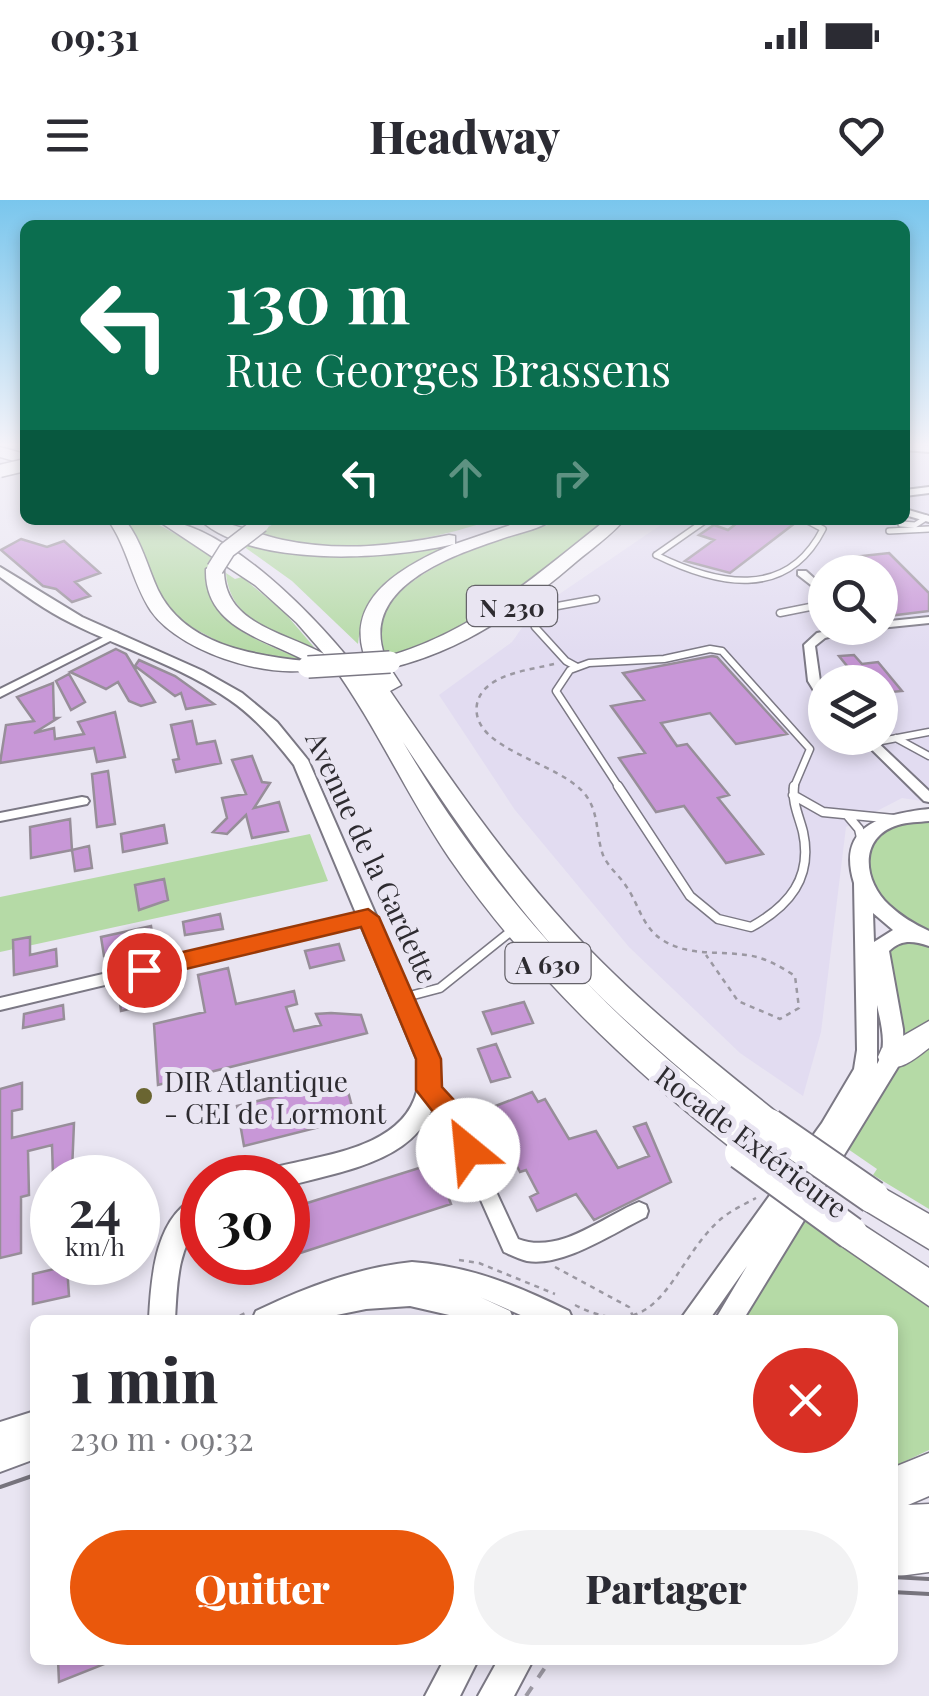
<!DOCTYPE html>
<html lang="fr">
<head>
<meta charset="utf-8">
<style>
  :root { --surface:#fff; --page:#f2f2f3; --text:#2b2b33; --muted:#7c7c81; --accent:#ea580c }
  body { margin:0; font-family:"Playfair Display",serif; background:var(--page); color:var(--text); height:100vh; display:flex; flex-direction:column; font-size:38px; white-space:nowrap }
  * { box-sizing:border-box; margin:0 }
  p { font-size:32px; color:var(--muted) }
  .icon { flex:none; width:55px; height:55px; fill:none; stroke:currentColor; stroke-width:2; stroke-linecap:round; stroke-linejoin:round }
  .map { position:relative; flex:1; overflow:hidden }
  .sheet { position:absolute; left:30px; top:1115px; width:868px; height:350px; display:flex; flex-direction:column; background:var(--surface); border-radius:15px; box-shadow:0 5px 15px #0003 }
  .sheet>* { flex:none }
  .guide { position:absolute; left:20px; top:20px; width:890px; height:305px; border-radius:15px; box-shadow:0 5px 15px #0003; background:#0b6e4f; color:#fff; overflow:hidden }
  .controls { position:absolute; left:808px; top:355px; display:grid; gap:20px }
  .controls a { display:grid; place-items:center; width:90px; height:90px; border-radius:50%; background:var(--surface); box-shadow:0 5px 15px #0003; font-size:50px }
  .speed { position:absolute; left:30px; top:955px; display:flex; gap:20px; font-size:50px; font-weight:700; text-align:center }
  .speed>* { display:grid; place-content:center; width:130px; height:130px; border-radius:50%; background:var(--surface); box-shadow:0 5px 15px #0003; line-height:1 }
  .speed small { font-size:25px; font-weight:400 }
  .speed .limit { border:15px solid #d22; background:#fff; color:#111 }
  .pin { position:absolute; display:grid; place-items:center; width:85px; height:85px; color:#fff; margin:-42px; border:5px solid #fff; border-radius:50%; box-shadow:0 2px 10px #0007 }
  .me { position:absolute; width:110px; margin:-55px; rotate:332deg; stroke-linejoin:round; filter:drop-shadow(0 0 8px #0008) }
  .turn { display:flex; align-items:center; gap:35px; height:210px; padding:0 40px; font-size:45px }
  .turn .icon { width:130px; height:130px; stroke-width:2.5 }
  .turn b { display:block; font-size:70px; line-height:85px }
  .lanes { display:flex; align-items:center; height:95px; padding:0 40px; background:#0003; justify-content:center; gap:50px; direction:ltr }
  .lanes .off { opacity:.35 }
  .round { display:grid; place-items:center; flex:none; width:105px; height:105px; border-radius:52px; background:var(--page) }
  .headline { display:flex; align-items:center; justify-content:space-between; height:170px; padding:0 40px }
  h1 { font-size:60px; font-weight:800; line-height:75px }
  .action { display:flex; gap:20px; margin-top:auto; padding:20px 40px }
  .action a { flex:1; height:115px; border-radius:60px; background:var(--accent); color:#fff; font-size:40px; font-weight:800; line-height:115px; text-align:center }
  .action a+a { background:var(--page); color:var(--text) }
  .status { display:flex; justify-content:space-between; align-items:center; height:70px; padding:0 50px; background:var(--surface); direction:ltr }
  .status svg { height:28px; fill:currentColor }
  header { display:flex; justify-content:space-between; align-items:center; height:130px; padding:0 40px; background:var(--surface); font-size:45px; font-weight:800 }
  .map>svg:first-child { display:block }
  .built { fill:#e2dcf1; fill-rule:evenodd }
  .green { fill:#b5daa6 }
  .building { fill:#c897d7; stroke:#978e99; stroke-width:2.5 }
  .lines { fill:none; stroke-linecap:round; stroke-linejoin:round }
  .lane-far2-casing { stroke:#7b7884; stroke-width:8 }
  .lane-far1-casing { stroke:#7b7884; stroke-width:9 }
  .lane-casing { stroke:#7b7884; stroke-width:11 }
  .street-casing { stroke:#7b7884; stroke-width:4 }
  .secondary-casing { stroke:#7b7884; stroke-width:4 }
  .highway-casing { stroke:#7b7884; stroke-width:3 }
  .path-far1 { stroke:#9b98a2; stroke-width:2.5; stroke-dasharray:5 5; stroke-linecap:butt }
  .path { stroke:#9b98a2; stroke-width:4; stroke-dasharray:11 11; stroke-linecap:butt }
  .lane-far2 { stroke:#fff; stroke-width:5 }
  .lane-far1 { stroke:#fff; stroke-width:6 }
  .lane { stroke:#fff; stroke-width:8 }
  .street { fill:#fff; fill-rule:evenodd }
  .secondary { fill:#fff; fill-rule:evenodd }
  .highway { fill:#fff; fill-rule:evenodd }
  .tram { stroke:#77747d; stroke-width:4 }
  .secondary-bridge-casing { stroke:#7b7884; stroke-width:15; stroke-linecap:butt }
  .highway-bridge-far2-casing { stroke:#7b7884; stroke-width:19; stroke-linecap:butt }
  .highway-bridge-far1-casing { stroke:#7b7884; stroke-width:24; stroke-linecap:butt }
  .highway-bridge-casing { stroke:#7b7884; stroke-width:36; stroke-linecap:butt }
  .secondary-bridge { stroke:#fff; stroke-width:12 }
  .highway-bridge-far2 { stroke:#fff; stroke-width:16 }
  .highway-bridge-far1 { stroke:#fff; stroke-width:21 }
  .highway-bridge { stroke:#fff; stroke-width:32 }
  .route { fill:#ea580c; stroke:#983908; stroke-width:2.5 }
  .poi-dot { fill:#6a6531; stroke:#e9e5f2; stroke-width:4 }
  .labels { text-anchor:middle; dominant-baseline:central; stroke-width:10; stroke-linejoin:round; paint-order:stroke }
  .shield { fill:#e9e5f2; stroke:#65636a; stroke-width:2.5 }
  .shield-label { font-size:25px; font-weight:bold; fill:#2d2b30 }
  .street-label { font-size:28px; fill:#2d2b30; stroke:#e9e5f2 }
  .poi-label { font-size:28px; fill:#2d2b30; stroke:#e9e5f2; text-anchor:start }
</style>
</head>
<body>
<div class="status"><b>09:31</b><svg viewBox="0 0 49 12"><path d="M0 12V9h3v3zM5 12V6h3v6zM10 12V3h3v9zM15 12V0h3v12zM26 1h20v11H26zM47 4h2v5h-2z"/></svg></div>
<header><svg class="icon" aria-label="menu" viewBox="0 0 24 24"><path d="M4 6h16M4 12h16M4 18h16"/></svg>Headway<svg class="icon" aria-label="heart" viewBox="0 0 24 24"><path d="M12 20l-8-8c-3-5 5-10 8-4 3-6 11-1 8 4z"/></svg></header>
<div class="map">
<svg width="929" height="1496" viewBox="0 0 929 1496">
  <rect width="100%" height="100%" fill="#e9e5f2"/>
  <path class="built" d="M905 249 929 253V602L902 598 846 627 821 832 803 896 740 853 629 747 515 610 439 495 512 442 533 412 668 320H905ZM825 372H880V428H825ZM825 482H880V538H825Z"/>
  <path class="green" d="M124 320H150L214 355C193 423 255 438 305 461L232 449 175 418 154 385 138 338Z
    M280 320H492C414 346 337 356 257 334Z
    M563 320H611L479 424 449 439 385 457C382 442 379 426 386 411 413 360 512 337 563 320Z
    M476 338C418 362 368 374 358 444L292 381 243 346 245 343C325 361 396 357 476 338Z
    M226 373 235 379 242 377 284 412 319 453C280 436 230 422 226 373Z
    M929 621V731C898 720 851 683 874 645 879 637 889 628 898 625 907 622 919 623 929 621Z
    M310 634 328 681 0 752V697Z
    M899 740 929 747V829L904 839 885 749Z
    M929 841V1009L873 975 877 969 845 947 892 870Z
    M808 1012 929 1105V1250L893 1267 892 1120H742Z"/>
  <path class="building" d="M741 320H799L730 373 685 361 714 340 699 335 714 325 728 330Z
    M21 339 47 347 64 341 100 373 75 382 90 396 72 402 56 389 43 386 1 350Z
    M889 353 929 393V411L880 417V372H858L844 358Z
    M116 449 126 454 155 502 141 506 129 501 118 482 106 489 70 472Z
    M854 455 862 464 878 462 902 491 880 493V482H860L839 456Z
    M712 456 717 457 787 534 736 544 710 513 661 523 677 546 687 544 729 595 718 598 763 654 726 663 684 606 656 612 619 558 645 553 611 506 644 500 623 473Z
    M139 460 175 476 214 504 186 509 181 493 175 496 135 466Z
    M69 474 85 502 71 510 56 481Z
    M53 483 54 518H58L34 533 54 528 55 539 84 534 78 522 115 512 125 557 97 562 94 548 0 563 6 525 34 521 17 497Z
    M192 521 197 544 215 541 221 563 176 572 173 560 179 559 171 525Z
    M252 556 262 582 270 583 254 608 279 602 288 631 252 638 246 615 227 634 213 632 227 618 222 598 246 594 232 560Z
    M108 571 115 624 97 627 92 574Z
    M70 619 72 650 89 646 92 668 75 671 72 650 31 658 30 627Z
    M164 625 167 643 123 652 121 634Z
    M164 679 168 700 139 710 135 685Z
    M220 714 223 729 185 735 183 722Z
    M151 726 154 745 104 756 101 737Z
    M30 737V755L56 749 57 766 14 775 13 740Z
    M339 744 344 760 310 768 305 751Z
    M228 768 236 804 294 791 297 804 286 807 294 831 321 825 316 814 331 813 361 815 367 833 158 885 154 824 205 812 198 775Z
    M152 786 154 803 121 811 119 793Z
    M524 802 533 823 492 834 483 812Z
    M63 805 64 819 23 828 24 814Z
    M496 844 510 877 491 882 478 849Z
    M345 880 355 918 244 946 237 906Z
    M22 883V909L12 911V938L74 923 72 971 53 976 52 945 28 951 29 995 21 997V1053L0 1058V889Z
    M532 892 538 902 545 899 569 939 596 931 618 968 649 956 634 927 646 923 671 982 594 1020 576 994 537 1011 530 997 538 993 526 970 520 972 506 945 512 943 493 907Z
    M435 963 451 1004 288 1057V1009Z
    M67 1066 69 1096 33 1104V1074Z
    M58 1460H112V1461L59 1482Z"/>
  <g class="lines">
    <g class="lane-far2-casing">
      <path id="lane-far2" d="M901 324 915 325 926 318
        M889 331 929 329
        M656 355C715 384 786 402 823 329L806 320
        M656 355 706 320"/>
    </g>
    <g class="lane-far1-casing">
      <path id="lane-far1" d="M780 413 825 404
        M577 467 566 461 535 427 552 407 596 399
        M896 538 929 556
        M871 543 929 532
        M620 589 556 491 570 470 589 463 664 459 710 449 722 451 810 549 793 589"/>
    </g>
    <g class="lane-casing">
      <path id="lane" d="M618 586 690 696 718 719 751 727C789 706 813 678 803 632 799 616 792 603 794 586
        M793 595 823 612 894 619
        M848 616 859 629 862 642
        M402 798 440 788 515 728"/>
    </g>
    <g class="street-casing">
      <path id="street" d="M929 287V293L905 296V290Z
        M905 309 929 316V322L905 315Z
        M798 371H806L825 388V396L798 375Z
        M929 417V423L880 428H877H880V422Z
        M843 428H862L825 438 815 446 820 481 825 490V504L821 502 808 481 804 445 817 433Z
        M114 432 118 433V437L0 497V489Z
        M860 538H873L929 591V602L924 601Z
        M82 597 87 598 89 601 87 604 0 621V613Z
        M368 712 375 717 373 721 0 810V798Z
        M429 883 435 885 460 914 518 1039C560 1055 602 1017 639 1002L646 1005 648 1011 646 1017C613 1033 564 1067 527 1061 519 1059 511 1055 504 1052L447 924 421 890 423 885Z"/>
    </g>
    <g class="secondary-casing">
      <path id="secondary" d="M905 244 929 246V252L905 250Z
        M0 367 82 417 203 471 242 493 277 522 308 560 439 859C445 956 362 966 288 986V978H264L267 970 276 967C323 955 403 948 417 891 420 881 418 869 417 859L294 565C275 541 256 518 230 500 181 466 123 449 71 423 45 410 23 394 0 377Z
        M929 609V621C919 622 907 622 898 625 858 637 863 681 889 705 902 717 914 724 929 731V746C913 741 902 739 889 751L903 829 904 857 743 1120H715L747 1066 709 1120H680L822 923 854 869 857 850 854 683C836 625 883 614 929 609ZM873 713 893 730 874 742ZM877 805C881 824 888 847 877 864Z
        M202 995V1021C177 1047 177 1085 175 1120H149C151 1078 155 1012 202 995Z
        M412 1062C470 1066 518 1086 569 1111L573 1120H532L480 1097 510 1111 514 1120H471L410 1106 366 1109 312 1120 306 1115 294 1120H252L256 1111C307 1087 356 1068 412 1062Z
        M35 1211V1259L0 1272V1222Z
        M444 1460H478L460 1496H425Z
        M498 1460H533L514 1496H478Z"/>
    </g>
    <g class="highway-casing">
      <path id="highway" d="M0 247 25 254V264L0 257Z
        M108 320H125C142 342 147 366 158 390 185 445 252 455 306 461 264 438 204 428 206 369L215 364 224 369C223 424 284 432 324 454L297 423 255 385 157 320C224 320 323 423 361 475L371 471C335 403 400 367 454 344 388 360 253 368 200 320 229 320 254 334 283 340 339 352 394 346 449 335L455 336V344L525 320H551C539 330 517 333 501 339 450 356 359 388 385 457 473 433 535 376 606 320H624C611 335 593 348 577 361 520 410 464 450 390 468L401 485 390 491C446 573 502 655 569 728 633 798 707 857 780 915L785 925 780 935 763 936 766 944 761 954 750 958 739 954C630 869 529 773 450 659 407 596 376 525 331 463 290 487 182 456 151 411 132 382 128 348 108 320ZM403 542C448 610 494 678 548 741 600 801 661 853 722 904 592 802 486 684 403 542Z
        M929 821V848C914 859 901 872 882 866L878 857 882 848Z
        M873 982 929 1014V1049L861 1008 856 997 861 986Z
        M851 1017 929 1068V1106L839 1044 834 1033 839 1022Z
        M929 1253V1296L908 1305 929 1304V1372L892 1377V1268Z"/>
    </g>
    <path class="path-far1" d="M554 464C530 470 483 474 477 504 469 551 564 562 587 597 599 614 596 636 603 655 608 667 619 675 626 686 640 706 642 728 664 741 689 756 719 751 746 755 764 757 780 766 795 776L799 808 780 819 738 801 706 755
      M459 1060 479 1063 555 1094
      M555 1067 629 1107 634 1119
      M575 1105C663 1150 670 1062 722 1018 732 1010 745 1004 756 998
      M231 1120 247 1112"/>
    <path class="path" d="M526 1496 550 1460"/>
    <use href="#lane-far2" class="lane-far2"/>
    <use href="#lane-far1" class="lane-far1"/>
    <use href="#lane" class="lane"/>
    <use href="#street" class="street"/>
    <use href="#secondary" class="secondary"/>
    <use href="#highway" class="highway"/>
    <path class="tram" d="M0 1287 35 1275
      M892 1377 929 1379
      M892 1392 929 1394"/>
    <g class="secondary-bridge-casing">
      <path id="secondary-bridge" d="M0 271 25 265"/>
    </g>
    <g class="highway-bridge-far2-casing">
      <path id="highway-bridge-far2" d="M215 369 227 350 261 324"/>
    </g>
    <g class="highway-bridge-far1-casing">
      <path id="highway-bridge-far1" d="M308 467 390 462"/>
    </g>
    <g class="highway-bridge-casing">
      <path id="highway-bridge" d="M769 925 873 997
        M741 953 851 1033"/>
    </g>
    <use href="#secondary-bridge" class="secondary-bridge"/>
    <use href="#highway-bridge-far2" class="highway-bridge-far2"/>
    <use href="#highway-bridge-far1" class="highway-bridge-far1"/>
    <use href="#highway-bridge" class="highway-bridge"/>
  </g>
  <linearGradient id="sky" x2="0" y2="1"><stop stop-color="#79c6ed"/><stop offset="0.54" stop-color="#f5f3f9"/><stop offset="1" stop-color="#f5f3f9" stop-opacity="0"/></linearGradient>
  <rect width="929" height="453" fill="url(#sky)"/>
  <path class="route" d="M368 709 379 717 441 859 442 887 464 911 482 950 478 959 468 962 459 959 444 926 416 890V859L361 727 144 779 132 770 144 761Z"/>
  <circle class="poi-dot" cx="144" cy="896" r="10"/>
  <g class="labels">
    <g class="shield">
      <rect x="467" y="386" width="90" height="40" rx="8"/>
      <rect x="505.5" y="743" width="85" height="40" rx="8"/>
    </g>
    <g class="shield-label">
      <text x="512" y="406">N 230</text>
      <text x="548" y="763">A 630</text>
    </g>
    <g class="street-label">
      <text transform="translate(373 657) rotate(65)">Avenue de la Gardette</text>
      <text transform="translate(752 941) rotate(37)">Rocade Extérieure</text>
    </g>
    <g class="poi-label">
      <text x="164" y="880">DIR Atlantique<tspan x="164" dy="32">- CEI de Lormont</tspan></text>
    </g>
  </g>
</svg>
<div class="controls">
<a><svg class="icon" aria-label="search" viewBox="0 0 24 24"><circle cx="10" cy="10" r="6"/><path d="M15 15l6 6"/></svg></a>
<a><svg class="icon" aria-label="layers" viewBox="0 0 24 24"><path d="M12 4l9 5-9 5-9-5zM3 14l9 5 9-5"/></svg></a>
</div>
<div class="speed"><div>24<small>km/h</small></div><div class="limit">30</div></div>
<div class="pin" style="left:144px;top:770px;background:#d93025"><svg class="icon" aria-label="arrive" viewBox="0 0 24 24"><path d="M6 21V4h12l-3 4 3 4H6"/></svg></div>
<svg class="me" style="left:468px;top:950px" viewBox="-20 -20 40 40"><circle r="19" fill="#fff"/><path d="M0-13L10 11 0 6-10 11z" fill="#ea580c"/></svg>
<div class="guide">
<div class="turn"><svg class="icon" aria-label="left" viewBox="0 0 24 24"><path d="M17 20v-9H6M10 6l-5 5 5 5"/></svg><div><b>130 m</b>Rue Georges Brassens</div></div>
<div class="lanes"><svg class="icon" aria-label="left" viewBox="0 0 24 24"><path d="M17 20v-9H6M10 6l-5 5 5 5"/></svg><svg class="icon off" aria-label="ahead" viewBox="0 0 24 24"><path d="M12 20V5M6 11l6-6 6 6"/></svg><svg class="icon off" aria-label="right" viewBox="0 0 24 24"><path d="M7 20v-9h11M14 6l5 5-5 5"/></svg></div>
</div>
<section class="sheet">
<div class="headline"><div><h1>1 min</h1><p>230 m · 09:32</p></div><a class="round" style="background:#d93025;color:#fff"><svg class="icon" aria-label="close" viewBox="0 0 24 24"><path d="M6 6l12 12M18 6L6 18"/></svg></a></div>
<div class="action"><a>Quitter</a><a>Partager</a></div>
</section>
</div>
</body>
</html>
